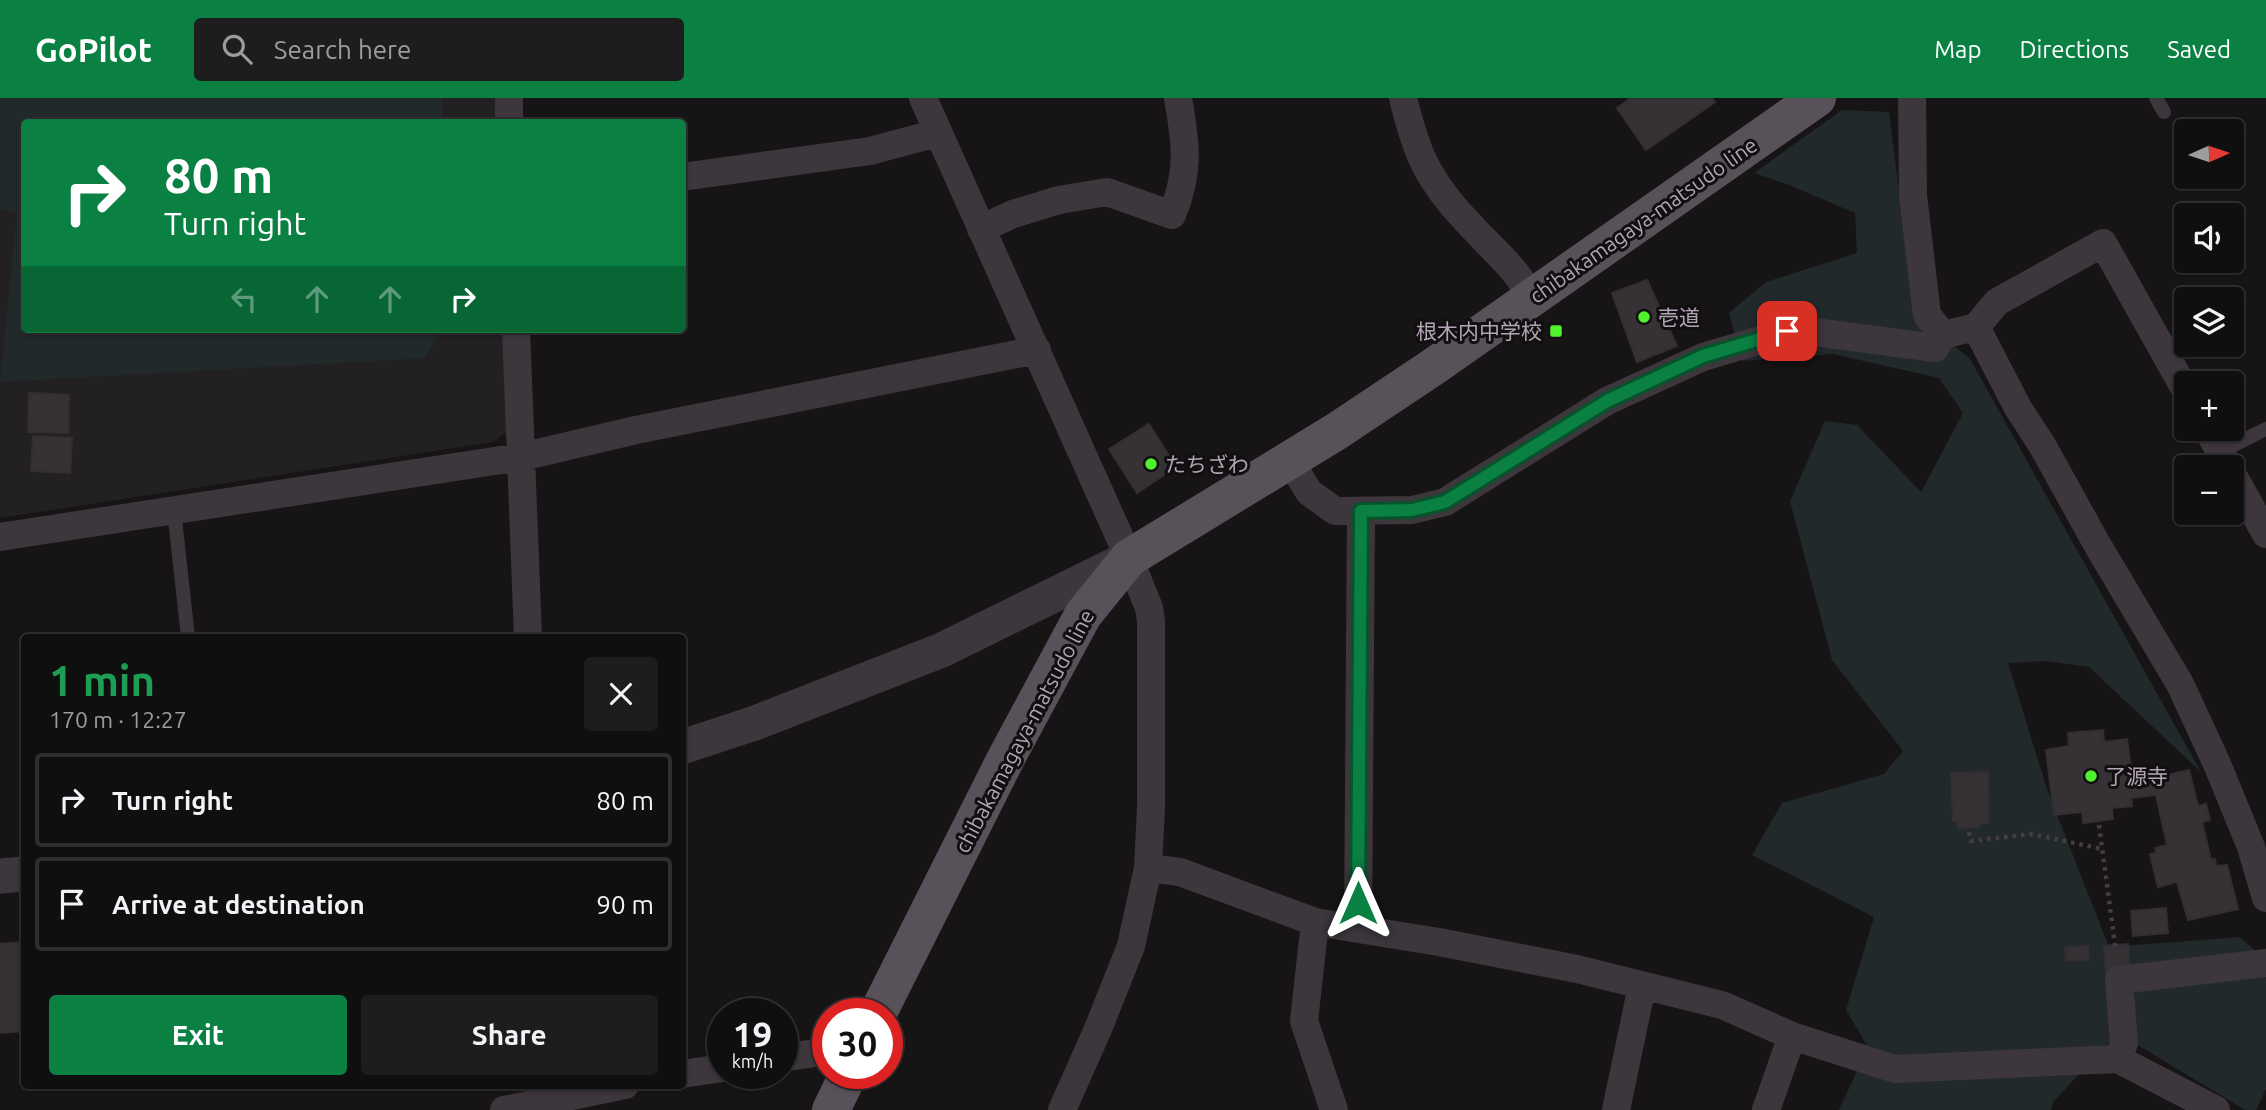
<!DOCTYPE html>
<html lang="en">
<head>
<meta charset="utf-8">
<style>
  :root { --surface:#100f10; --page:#1e1d1e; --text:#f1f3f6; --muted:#9c9c9f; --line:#302f30; --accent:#0b8043 }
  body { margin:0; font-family:Ubuntu,"Noto Sans JP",sans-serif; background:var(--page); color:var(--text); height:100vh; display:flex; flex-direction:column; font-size:26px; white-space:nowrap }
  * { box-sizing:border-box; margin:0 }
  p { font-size:23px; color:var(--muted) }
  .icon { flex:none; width:38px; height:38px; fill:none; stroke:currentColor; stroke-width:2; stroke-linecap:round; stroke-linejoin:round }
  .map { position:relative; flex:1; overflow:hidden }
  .side { position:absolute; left:21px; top:536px; width:665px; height:455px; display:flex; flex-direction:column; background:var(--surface); border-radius:7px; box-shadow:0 2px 5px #0004,0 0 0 2px var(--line) }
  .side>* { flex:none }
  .guide { position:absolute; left:21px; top:21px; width:665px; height:214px; border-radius:7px; box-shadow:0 2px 5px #0004,0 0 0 2px var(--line); background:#0b8043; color:#fff; overflow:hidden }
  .needle { width:46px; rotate:87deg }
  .tools { position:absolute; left:2174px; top:21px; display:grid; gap:14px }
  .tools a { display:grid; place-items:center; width:70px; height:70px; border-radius:7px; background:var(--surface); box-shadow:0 2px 5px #0004,0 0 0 2px var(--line); font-size:35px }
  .speed { position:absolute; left:707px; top:900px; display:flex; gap:14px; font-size:35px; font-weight:700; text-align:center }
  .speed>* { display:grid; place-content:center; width:91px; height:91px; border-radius:50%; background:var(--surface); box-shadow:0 2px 5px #0004,0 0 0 2px var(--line); line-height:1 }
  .speed small { font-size:18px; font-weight:400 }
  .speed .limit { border:10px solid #d22; background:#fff; color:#111 }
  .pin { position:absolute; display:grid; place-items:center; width:60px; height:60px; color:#fff; margin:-30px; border-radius:14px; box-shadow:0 4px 10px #0006 }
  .me { position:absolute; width:77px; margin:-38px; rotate:0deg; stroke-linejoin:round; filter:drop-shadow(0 0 5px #0008) }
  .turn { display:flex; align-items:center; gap:24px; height:147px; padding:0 28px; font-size:32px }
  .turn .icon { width:91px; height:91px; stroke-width:2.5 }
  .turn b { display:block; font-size:49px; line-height:60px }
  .lanes { display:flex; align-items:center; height:66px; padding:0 28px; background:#0003; justify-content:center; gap:35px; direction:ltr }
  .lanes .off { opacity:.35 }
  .round { display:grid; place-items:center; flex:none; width:74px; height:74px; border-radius:7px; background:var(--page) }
  .overview { display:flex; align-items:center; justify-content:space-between; height:119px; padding:0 28px }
  h1 { font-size:42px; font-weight:700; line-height:52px; color:#1e9e55 }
  .cta { display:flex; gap:14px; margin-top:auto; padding:14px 28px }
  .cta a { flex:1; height:80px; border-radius:7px; background:var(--accent); color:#fff; font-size:28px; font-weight:700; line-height:80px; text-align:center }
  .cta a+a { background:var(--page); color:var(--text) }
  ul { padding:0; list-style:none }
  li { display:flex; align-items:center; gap:21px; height:94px; margin:0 14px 10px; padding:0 14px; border:4px solid var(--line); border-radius:7px }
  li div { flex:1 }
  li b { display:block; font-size:26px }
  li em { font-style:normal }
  header { display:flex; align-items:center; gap:42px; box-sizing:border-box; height:98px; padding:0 35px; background:var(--accent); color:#fff }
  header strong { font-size:33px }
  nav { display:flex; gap:38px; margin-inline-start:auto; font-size:24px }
  .search { width:490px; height:63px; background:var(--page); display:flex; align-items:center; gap:18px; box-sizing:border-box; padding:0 24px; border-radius:7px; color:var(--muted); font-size:26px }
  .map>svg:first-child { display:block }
  .built { fill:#232022 }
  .green { fill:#22292b }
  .building { fill:#353134; stroke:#322e31; stroke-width:2 }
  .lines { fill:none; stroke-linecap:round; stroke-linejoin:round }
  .path { stroke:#433d44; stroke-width:4.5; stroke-dasharray:3.5 5; stroke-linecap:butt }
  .service { stroke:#3d373d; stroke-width:14 }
  .minor { stroke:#3d373d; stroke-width:28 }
  .tertiary { stroke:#3d373d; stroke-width:35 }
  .primary { stroke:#59515a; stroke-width:38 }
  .route-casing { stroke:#07532c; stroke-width:18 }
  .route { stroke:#0b8043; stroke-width:12 }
  .poi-dot { fill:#4ef32e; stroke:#110f10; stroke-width:2.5 }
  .labels { text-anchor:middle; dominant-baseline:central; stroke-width:6; stroke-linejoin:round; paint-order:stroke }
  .street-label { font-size:21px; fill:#b4a5b6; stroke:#110f10 }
  .poi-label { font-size:21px; fill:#b4a5b6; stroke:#110f10; text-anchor:start }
</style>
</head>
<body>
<header>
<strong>GoPilot</strong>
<div class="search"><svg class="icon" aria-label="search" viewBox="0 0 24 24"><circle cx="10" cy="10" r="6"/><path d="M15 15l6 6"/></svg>Search here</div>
<nav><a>Map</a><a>Directions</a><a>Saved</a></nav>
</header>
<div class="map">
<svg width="2266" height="1012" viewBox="0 0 2266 1012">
  <rect width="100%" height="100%" fill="#161415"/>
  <path class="built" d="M0 0H495L496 24H24V231H504L508 333 493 344 0 420Z"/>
  <path class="green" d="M0 0H442L443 24H24V231H441L425 260 0 284 17 114 0 112Z
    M1842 12 1889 14 1914 215 1970 261 2201 674 2089 569 2046 563 2008 565 2047 691 2109 849 2240 839 2266 863V991L2256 1012H2245L2118 935 2053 1004 2051 1012H1839L1868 949 1846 912 1874 819 1752 757 1782 705 1884 676 1903 653 1832 562 1790 403 1825 323 1857 327 1921 394 1963 315 1939 280 1833 256 1742 263 1729 215 1766 184 1857 155 1855 115 1789 87 1754 75Z"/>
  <path class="building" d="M1631 0H1712L1715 4 1646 52 1617 10Z
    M1647 182 1677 248 1637 264 1612 195Z
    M29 295 69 297 68 335 28 334Z
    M1149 326 1176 369 1137 395 1109 351Z
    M33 338 72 340 70 375 31 373Z
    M2103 632 2104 644 2127 641 2133 686 2150 681 2151 686 2160 685 2159 679 2189 672 2198 708 2206 706 2210 722 2202 724 2211 762 2215 761 2216 768 2227 767 2238 811 2188 822 2177 784 2158 789 2150 756 2156 755 2155 750 2167 747 2156 697 2131 700 2132 708 2112 710 2113 721 2083 725 2082 714 2054 717 2046 652 2069 648 2068 635Z
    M1988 674 1989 725H1979V729L1958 730 1957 723H1953L1951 675Z
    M2166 810 2168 835 2133 838 2131 813Z
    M24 844V933L0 935V846Z
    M2128 846 2130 874 2106 875 2104 848Z
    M2088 848 2089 862 2066 863 2065 849Z"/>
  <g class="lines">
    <path class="path" d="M2099 727 2116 854
      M1969 734 1971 743 2032 736 2102 751"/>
    <path class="service" d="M2156 0 2164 14
      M2220 354 2266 331
      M174 412 188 539"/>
    <path class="minor" d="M509 0V24
      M923 0 1129 460 1149 510 1151 523V709L1148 770 1131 848 1098 931 1062 1012
      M1403 0C1408 20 1413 39 1421 58 1439 100 1475 131 1506 164 1516 174 1524 187 1533 199
      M1912 0 1913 97 1927 217 1943 237
      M682 79 870 53 937 35
      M981 131 1013 116 1059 102 1107 94 1172 117C1190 73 1186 46 1178 0
      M1976 229 2018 310 2042 347 2098 448 2180 586 2217 666 2251 749 2266 800
      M516 231 528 539
      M2207 331 2229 369
      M1290 363 1309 394 1335 413 1412 412 1445 404 1607 303 1703 259 1787 234 1807 233 1935 250 1943 237 1976 229 1997 204 2103 145 2186 293
      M2231 374 2266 436
      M0 439 521 359 636 332 1037 252
      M1148 770 1180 774 1315 824 1439 844 1577 871 1722 907 1792 938 1895 971 2118 961 2216 1012
      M1315 824 1304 923 1334 1012
      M1358 831 1361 413
      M782 960 828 953
      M2118 961 2124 945 2119 882 2266 865
      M682 976 723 970
      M504 1012 625 987
      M1616 1012 1642 888
      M1766 1012 1792 938"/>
    <path class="tertiary" d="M682 649 755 625 942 552 1129 460
      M0 778 24 776"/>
    <path class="primary" d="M878 915 1005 662 1083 517 1129 460 1337 333 1433 269 1817 0
      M831 1012 849 975"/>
  </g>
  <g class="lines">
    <g class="route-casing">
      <path id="route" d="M1358 805 1361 413 1412 412 1445 404 1607 303 1703 258 1787 233"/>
    </g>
    <use href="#route" class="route"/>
  </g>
  <g class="poi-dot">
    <circle cx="1644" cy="219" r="7"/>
    <rect x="1549" y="226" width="14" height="14" rx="3.5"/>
    <circle cx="1151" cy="366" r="7"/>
    <circle cx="2091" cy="678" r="7"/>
  </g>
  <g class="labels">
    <g class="street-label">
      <text transform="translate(1643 122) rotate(-35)">chibakamagaya-matsudo line</text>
      <text transform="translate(1024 633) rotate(-62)">chibakamagaya-matsudo line</text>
    </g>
    <g class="poi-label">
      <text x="1658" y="219">壱道</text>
      <text x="1542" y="233" text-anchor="end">根木内中学校</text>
      <text x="1165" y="366">たちざわ</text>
      <text x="2105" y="678">了源寺</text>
    </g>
  </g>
</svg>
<div class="tools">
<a><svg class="needle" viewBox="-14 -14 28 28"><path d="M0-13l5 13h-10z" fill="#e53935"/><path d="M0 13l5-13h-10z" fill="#9c9c9f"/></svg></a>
<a><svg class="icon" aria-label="sound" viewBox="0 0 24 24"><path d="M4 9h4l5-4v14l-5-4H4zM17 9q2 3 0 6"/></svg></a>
<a><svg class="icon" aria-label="layers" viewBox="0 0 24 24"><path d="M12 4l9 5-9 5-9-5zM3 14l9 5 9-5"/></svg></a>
<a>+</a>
<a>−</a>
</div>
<div class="speed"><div>19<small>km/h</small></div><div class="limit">30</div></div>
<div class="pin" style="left:1787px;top:233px;background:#d93025"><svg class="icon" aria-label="arrive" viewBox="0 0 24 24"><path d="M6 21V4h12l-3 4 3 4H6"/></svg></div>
<svg class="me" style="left:1358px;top:805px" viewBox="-20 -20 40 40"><path d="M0-17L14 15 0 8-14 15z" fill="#0b8043" stroke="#fff" stroke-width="4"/></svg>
<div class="guide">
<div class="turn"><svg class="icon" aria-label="right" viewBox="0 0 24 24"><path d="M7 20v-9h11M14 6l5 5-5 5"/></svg><div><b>80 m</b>Turn right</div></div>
<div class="lanes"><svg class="icon off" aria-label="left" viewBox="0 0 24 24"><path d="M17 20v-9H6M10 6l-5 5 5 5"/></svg><svg class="icon off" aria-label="ahead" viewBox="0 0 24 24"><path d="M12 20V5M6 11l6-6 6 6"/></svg><svg class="icon off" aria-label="ahead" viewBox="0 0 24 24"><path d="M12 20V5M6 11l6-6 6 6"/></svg><svg class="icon" aria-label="right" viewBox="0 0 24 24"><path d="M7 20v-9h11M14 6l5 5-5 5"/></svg></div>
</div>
<section class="side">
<div class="overview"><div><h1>1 min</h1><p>170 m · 12:27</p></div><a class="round"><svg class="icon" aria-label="close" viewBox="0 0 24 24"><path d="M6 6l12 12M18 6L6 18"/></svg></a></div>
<ul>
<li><svg class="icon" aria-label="right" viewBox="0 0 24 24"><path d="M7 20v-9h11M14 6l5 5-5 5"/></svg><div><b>Turn right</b></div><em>80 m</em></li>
<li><svg class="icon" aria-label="arrive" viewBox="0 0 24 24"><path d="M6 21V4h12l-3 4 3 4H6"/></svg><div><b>Arrive at destination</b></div><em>90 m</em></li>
</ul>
<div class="cta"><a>Exit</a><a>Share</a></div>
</section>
</div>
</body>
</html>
